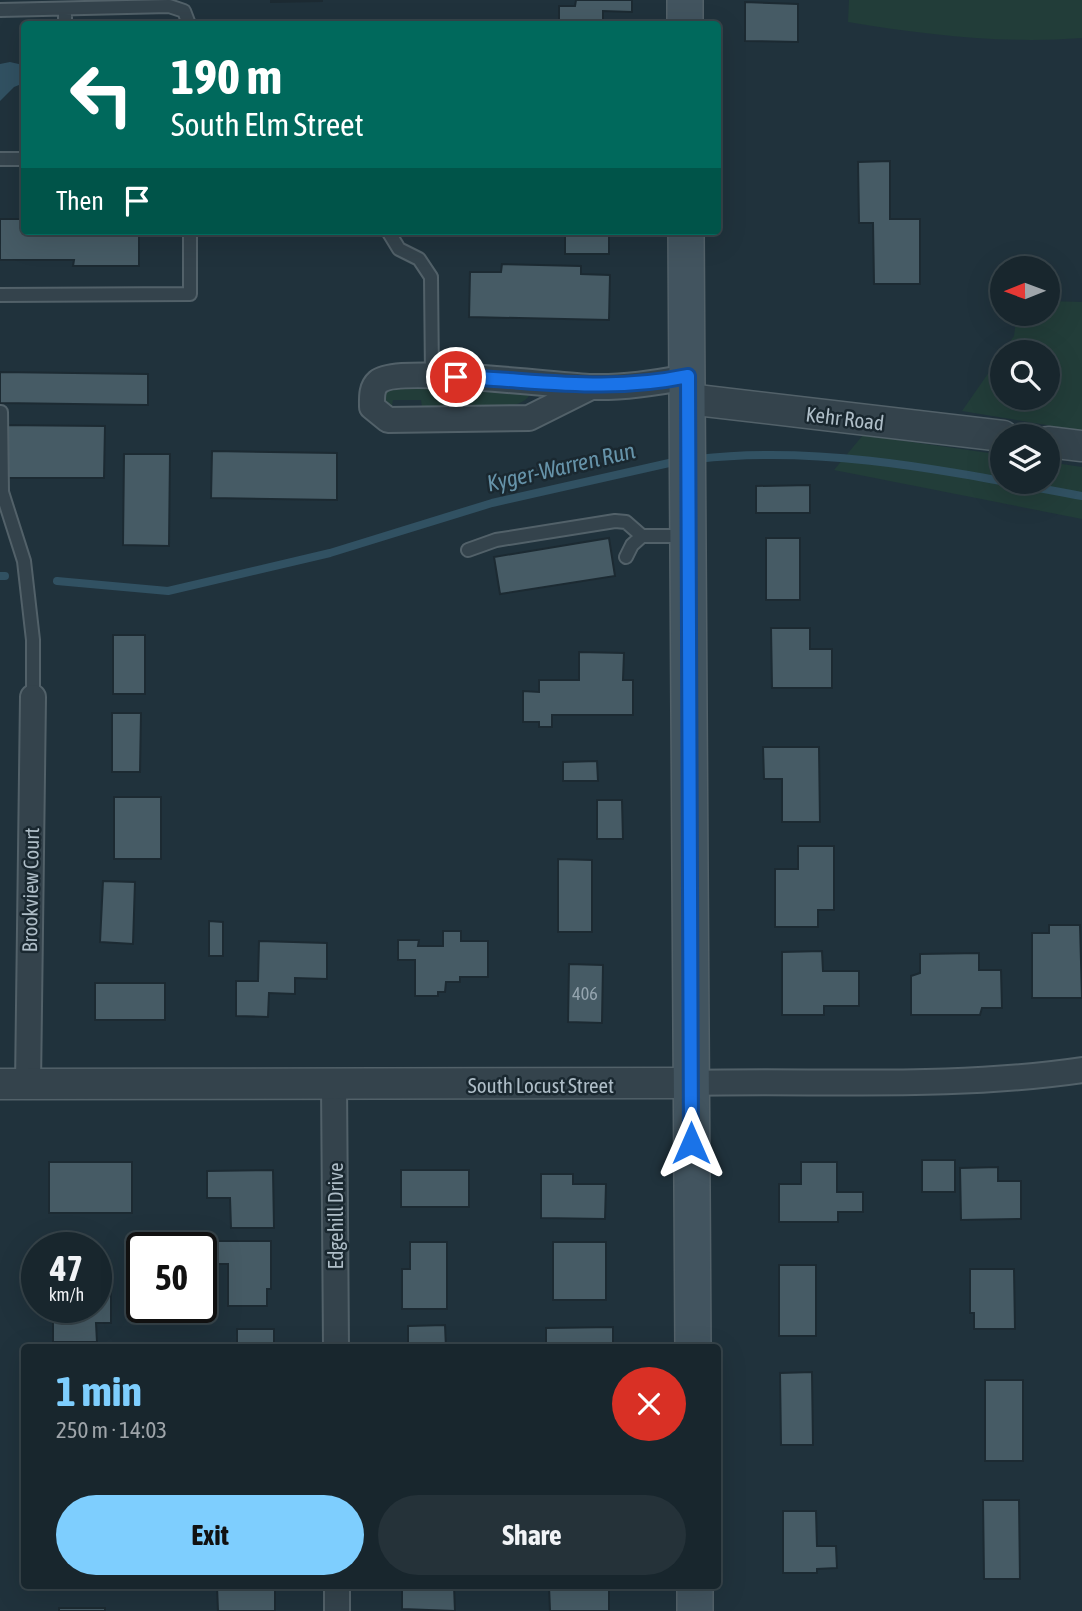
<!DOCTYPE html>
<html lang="en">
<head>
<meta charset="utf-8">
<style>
  :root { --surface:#18262d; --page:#253239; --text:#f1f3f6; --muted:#9fa5aa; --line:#364349; --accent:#7ecefe }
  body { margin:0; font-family:"Asap Condensed",sans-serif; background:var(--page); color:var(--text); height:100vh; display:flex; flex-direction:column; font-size:26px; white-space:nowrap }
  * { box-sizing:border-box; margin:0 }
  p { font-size:23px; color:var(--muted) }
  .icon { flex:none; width:38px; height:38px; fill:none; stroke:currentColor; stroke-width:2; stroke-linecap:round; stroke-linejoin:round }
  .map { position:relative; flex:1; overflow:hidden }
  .side { position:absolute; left:21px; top:1344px; width:700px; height:245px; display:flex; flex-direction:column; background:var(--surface); border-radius:7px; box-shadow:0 7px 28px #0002,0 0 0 2px var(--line) }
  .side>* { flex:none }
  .banner { position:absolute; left:21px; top:21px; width:700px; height:214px; border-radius:7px; box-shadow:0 7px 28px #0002,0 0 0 2px var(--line); background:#00695c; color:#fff; overflow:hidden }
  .needle { width:46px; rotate:269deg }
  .controls { position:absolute; left:990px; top:256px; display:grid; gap:14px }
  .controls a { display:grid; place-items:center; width:70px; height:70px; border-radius:50%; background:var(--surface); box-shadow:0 7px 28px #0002,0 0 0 2px var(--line); font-size:35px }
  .speed { position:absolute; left:21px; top:1232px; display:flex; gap:14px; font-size:35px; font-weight:700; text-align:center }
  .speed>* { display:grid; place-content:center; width:91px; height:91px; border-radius:50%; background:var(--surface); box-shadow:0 7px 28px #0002,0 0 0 2px var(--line); line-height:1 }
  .speed small { font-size:18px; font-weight:400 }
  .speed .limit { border:4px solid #111; border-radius:10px; background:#fff; color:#111 }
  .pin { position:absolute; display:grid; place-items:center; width:60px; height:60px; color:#fff; margin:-30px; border:4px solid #fff; border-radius:50%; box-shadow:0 2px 7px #0007 }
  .me { position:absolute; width:77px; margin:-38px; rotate:0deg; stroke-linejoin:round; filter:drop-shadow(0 0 5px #0008) }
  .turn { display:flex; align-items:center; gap:24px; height:147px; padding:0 35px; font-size:32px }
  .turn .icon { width:91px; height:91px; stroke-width:2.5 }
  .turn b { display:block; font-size:49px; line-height:60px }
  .then { display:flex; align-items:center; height:66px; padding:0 35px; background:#0003; gap:14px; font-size:26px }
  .round { display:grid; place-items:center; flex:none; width:74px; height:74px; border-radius:37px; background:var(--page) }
  .head { display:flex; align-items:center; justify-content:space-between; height:119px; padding:0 35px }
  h1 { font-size:42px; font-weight:700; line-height:52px; color:var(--accent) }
  .primary-button { display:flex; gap:14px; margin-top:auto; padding:14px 35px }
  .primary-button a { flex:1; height:80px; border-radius:42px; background:var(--accent); color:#111; font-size:28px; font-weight:700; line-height:80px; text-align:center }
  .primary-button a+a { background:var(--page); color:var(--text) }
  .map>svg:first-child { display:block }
  .green { fill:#223d39 }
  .water { fill:#315162 }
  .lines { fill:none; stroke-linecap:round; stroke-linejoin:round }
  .stream { stroke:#315162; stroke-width:8 }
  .building { fill:#465b65; stroke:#1c2a32; stroke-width:2 }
  .service-casing { stroke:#526169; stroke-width:16 }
  .minor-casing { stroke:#526169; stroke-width:28 }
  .tertiary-casing { stroke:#526169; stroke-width:33 }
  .secondary-casing { stroke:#526169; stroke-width:38 }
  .service { stroke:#34434c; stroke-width:12 }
  .minor { stroke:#34434c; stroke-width:24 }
  .tertiary { stroke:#34434c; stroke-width:30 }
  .secondary { stroke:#42545f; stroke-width:35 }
  .route-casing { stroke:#114b97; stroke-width:18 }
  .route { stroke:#1a73e8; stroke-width:12 }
  .labels { text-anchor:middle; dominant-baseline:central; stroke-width:5; stroke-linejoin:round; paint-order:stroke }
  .number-label { font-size:18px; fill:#95a5af }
  .street-label { font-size:21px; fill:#afbec8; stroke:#1a2830 }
  .water-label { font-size:23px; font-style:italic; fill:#6693a9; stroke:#1a2830 }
</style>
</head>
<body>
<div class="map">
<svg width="1082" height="1611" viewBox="0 0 1082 1611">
  <rect width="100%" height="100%" fill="#20323c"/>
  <path class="green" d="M849 0H1082V38C1003 44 927 35 848 22Z
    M1048 301 1082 302V431L962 411 1003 352V397H1048V352H1003L1014 336 1017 313H1048Z
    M409 386 529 391 530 394C521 416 445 407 422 407L421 400H393L392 405 382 403 384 391Z
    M863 435 1003 455V481H1048V462L1082 467V519L834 470Z"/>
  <path class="water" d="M10 62 23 65 24 83 14 87 0 101V64Z"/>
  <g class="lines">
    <path class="stream" d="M697 459C826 444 956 473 1082 496
      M0 576H5
      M57 581 168 591 330 553 492 503 678 461"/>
  </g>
  <path class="building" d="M271 0H322V1L271 2Z
    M576 0H632V12L603 11V20H617V24H559V6H575Z
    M745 2 798 4V42L745 41Z
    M890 161V219H920V284H874L873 223H859L858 162Z
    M0 219H24V231H139V266H73L74 260H0Z
    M565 231H609V254H565Z
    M502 264 581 266V274L610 275 609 320 469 317 470 272H501Z
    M0 372 148 374V405L0 403Z
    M0 425 105 426 104 478H0Z
    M212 451 337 453V500L211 498Z
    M124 454H170L169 546 123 545Z
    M810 485V513H756V486Z
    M609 538 615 576 500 594 494 557Z
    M766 538H800V600H766Z
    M771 628H810V649H832V688H772Z
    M113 635H145V694H113Z
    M579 652 624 653 623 680H633V715H552V727H539V722H523V691L539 692V680H579Z
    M112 713H141L140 772H112Z
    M763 747H819L820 822H782V779H764Z
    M597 761 598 781H563V762Z
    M114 797H161V859H114Z
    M597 800H622L623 839H597Z
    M798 846H834V910H818V927H775V869H798Z
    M558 859 592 860V932H558Z
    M103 881 135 882 133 944 100 942Z
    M209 921 223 922V956H209Z
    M1049 925H1080L1082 998H1032V933H1049Z
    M443 931H461V941H488V977H460V982H446L445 992H438V996H415V960H398V940H419L418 946H443Z
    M259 941 327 943V979L295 978V994L269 993 268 1017 236 1016V981H258Z
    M822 951 823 971H859V1006H824V1015H782V952Z
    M979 953V970H1001L1002 1008H982L980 1015H911V976L920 973V954Z
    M569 964 603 965 602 1023 568 1022Z
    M95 983H165V1020H95Z
    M922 1160H955V1192H922Z
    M49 1162H132V1213H49Z
    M801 1162H837V1192H863V1212H838V1222H779V1184H801Z
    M998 1167V1181H1021V1219L961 1220 960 1168Z
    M273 1170 274 1228H231L230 1198H207V1171Z
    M401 1170H469V1207H401Z
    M541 1174H573V1184H606L605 1219 541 1218Z
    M212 1241H271V1289H267V1306H228V1264H212Z
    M410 1242H447V1309H402V1269H410Z
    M553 1242H606V1300H553Z
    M97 1265V1284L111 1283V1323H96L97 1342H53V1307H96Z
    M779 1265H816V1336H779Z
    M970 1269H1014L1015 1329H974V1313H970Z
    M445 1325 446 1348H408V1326Z
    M613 1327V1348H546V1328Z
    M237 1329H274V1348H237Z
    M812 1372 813 1445H781L780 1373Z
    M985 1380H1023V1461H985Z
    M983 1500H1019L1020 1579H984Z
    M783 1511H816L817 1546H836L837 1568 817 1569V1573H783Z
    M217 1586H275V1611H218Z
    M402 1586H454L455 1611 402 1609Z
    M549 1586H609V1611H550Z
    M59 1608H105V1611H59Z"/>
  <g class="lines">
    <g class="service-casing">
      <path id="service" d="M0 10 169 6 184 11 189 24
        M65 24V9
        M0 159H24
        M388 231 399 249 419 259 431 277 432 376
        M0 295 190 294V231
        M1 412 2 492 24 561 33 640V697
        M468 550 496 540 615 521 626 522 642 536H685
        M626 557 632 545 642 536"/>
    </g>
    <g class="minor-casing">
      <path id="minor" d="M591 387 529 418 388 420 372 407C372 398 371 388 378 382 398 365 558 386 592 387 624 388 656 383 687 377
        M691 1083C821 1080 953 1089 1082 1070
        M28 1084 33 697
        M334 1084 336 1348
        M337 1586V1611"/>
    </g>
    <g class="tertiary-casing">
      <path id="tertiary" d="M688 399 1003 436
        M1048 442 1082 446
        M0 1084 691 1083"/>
    </g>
    <g class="secondary-casing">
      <path id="secondary" d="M685 0V24
        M686 231 693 1348
        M695 1586V1611"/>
    </g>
    <use href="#service" class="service"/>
    <use href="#minor" class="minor"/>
    <use href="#tertiary" class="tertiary"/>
    <use href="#secondary" class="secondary"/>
  </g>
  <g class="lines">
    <g class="route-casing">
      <path id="route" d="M456 377C538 380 606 393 688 376L691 1143"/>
    </g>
    <use href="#route" class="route"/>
  </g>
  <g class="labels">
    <g class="number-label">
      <text x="585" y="993">406</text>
    </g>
    <g class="street-label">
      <text transform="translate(845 418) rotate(7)">Kehr Road</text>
      <text transform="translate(30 890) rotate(-89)">Brookview Court</text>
      <text x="541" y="1085">South Locust Street</text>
      <text transform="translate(335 1216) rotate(-90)">Edgehill Drive</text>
    </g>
    <g class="water-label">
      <text transform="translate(561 467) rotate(-13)">Kyger-Warren Run</text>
    </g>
  </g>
</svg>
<div class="controls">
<a><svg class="needle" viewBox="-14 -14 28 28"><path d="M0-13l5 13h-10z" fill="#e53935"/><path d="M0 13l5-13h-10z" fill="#9fa5aa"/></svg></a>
<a><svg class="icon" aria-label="search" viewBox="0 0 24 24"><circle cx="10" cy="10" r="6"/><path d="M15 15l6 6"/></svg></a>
<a><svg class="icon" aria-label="layers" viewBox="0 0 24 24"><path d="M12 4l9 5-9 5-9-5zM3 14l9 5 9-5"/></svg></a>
</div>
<div class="speed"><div>47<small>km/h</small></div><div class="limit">50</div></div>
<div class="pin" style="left:456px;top:377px;background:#d93025"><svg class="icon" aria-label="arrive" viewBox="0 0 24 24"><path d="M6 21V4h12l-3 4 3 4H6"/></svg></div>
<svg class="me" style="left:691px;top:1143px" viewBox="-20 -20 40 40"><path d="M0-17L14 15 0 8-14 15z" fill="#1a73e8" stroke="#fff" stroke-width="4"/></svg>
<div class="banner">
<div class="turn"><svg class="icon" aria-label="left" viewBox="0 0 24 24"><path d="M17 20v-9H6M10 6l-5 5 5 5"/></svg><div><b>190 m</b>South Elm Street</div></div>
<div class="then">Then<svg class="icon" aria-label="arrive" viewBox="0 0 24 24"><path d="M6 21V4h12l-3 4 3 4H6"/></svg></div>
</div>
<section class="side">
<div class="head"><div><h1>1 min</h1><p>250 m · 14:03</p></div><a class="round" style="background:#d93025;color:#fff"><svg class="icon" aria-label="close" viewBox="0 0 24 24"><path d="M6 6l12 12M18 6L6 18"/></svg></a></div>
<div class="primary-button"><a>Exit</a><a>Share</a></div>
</section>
</div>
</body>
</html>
